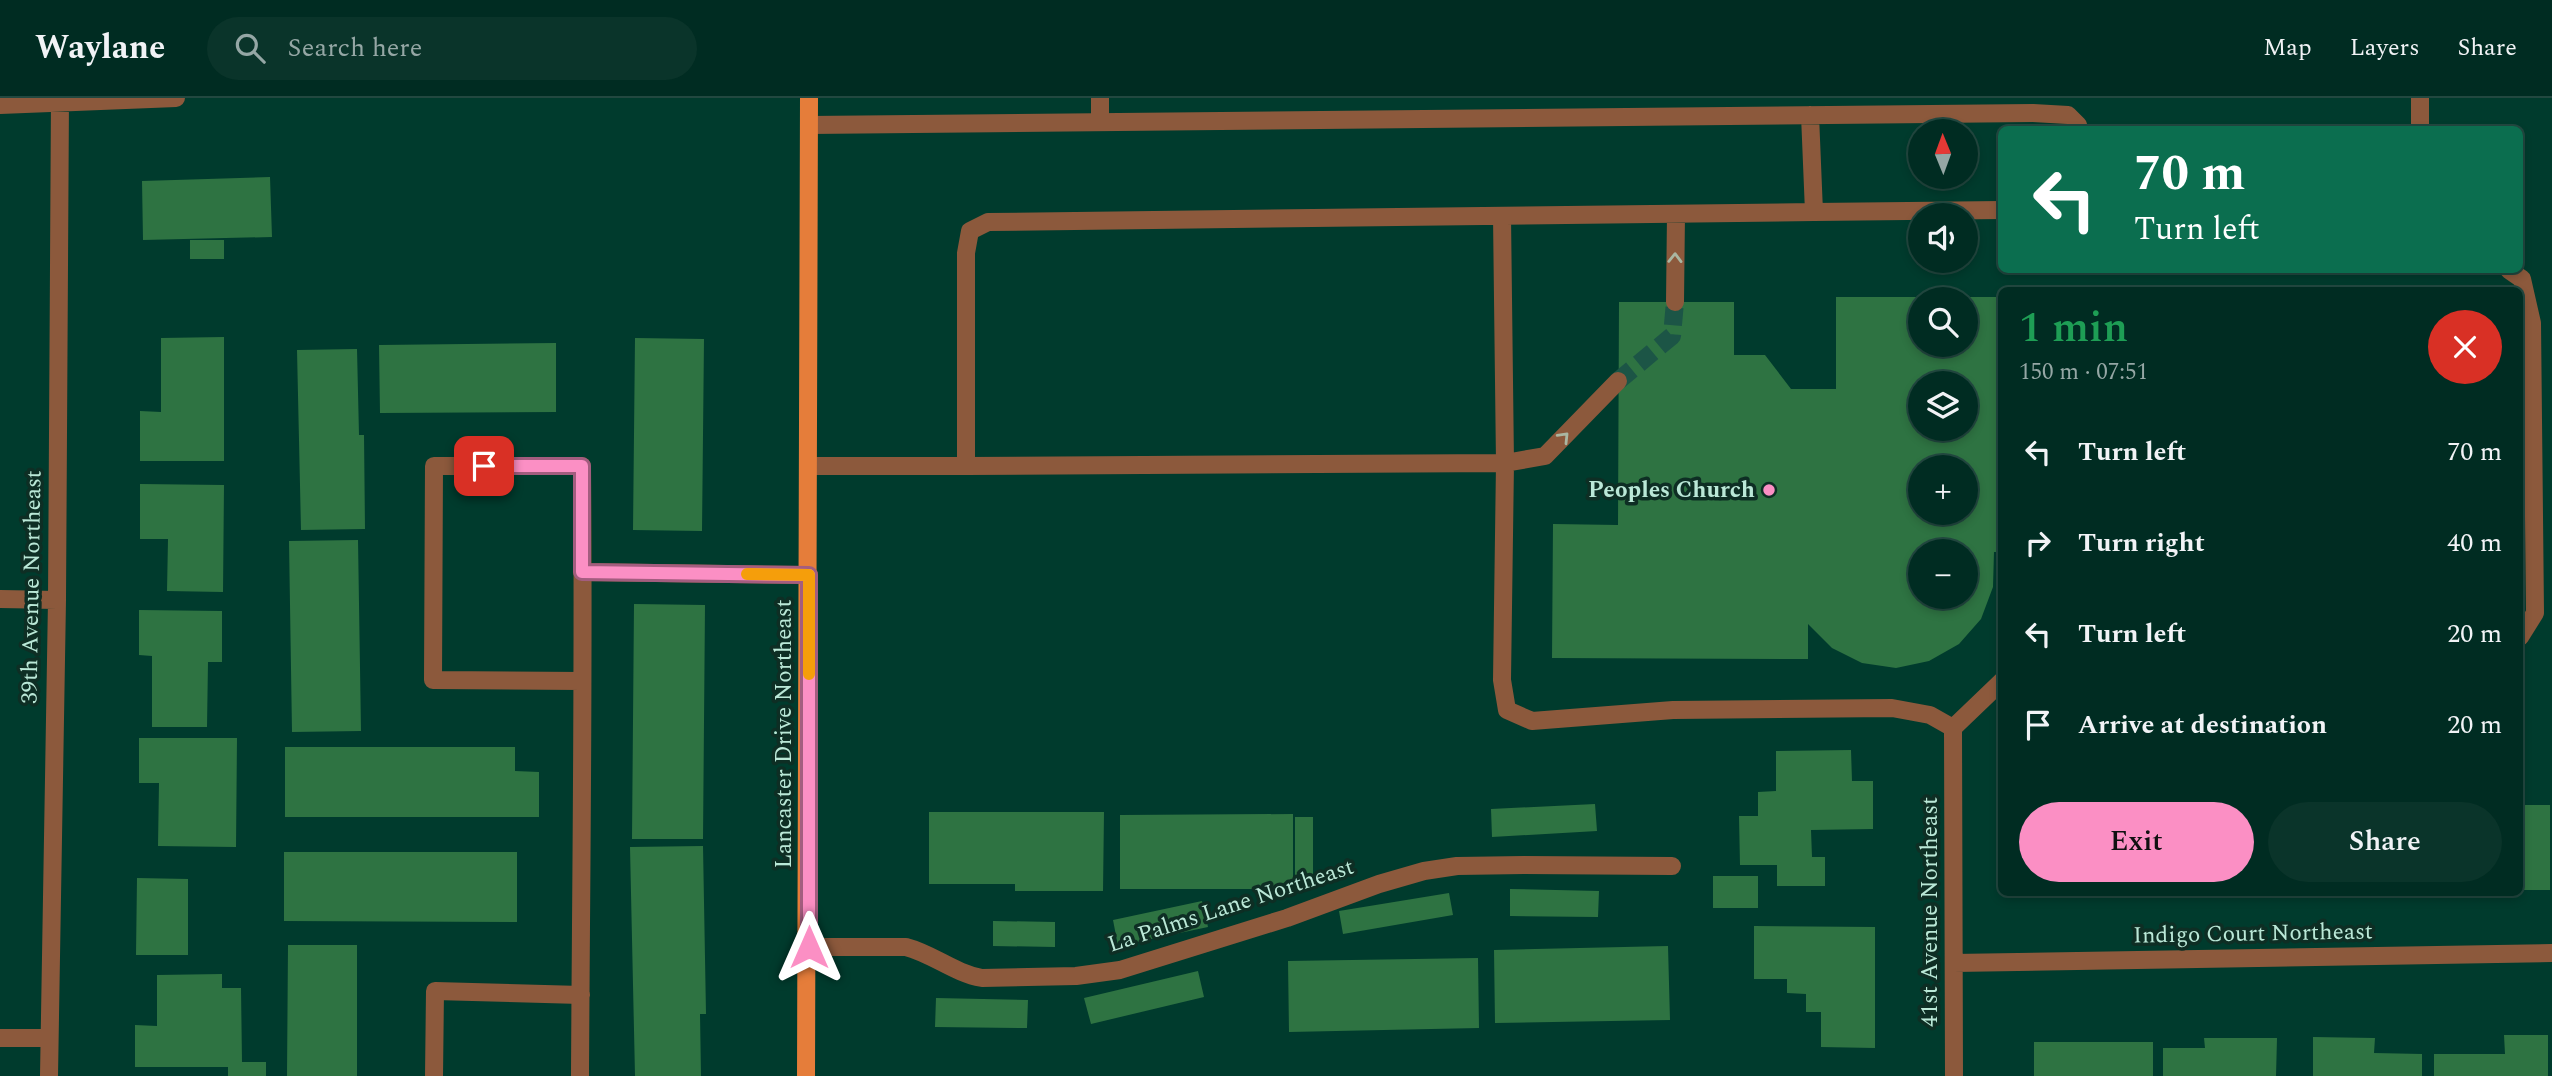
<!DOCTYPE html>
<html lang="en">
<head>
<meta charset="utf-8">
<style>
  :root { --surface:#002c22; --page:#0a342a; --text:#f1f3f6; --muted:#95a7a5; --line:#224840; --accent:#fb8fc4 }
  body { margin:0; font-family:Spectral,serif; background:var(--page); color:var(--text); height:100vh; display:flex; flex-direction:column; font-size:26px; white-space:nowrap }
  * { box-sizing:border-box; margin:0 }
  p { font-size:23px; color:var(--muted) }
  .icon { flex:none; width:38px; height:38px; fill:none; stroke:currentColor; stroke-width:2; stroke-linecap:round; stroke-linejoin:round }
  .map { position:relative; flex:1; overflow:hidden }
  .side { position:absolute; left:1998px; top:189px; width:525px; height:609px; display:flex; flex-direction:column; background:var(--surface); border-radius:10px; box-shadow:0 4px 10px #0003,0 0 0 2px var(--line) }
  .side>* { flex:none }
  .banner { position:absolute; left:1998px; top:28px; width:525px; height:147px; border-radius:10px; box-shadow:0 4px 10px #0003,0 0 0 2px var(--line); background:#0b6e4f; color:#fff; overflow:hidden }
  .needle { width:46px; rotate:359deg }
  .controls { position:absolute; left:1908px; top:21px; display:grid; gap:14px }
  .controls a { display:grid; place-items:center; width:70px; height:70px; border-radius:50%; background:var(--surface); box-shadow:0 4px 10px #0003,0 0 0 2px var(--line); font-size:35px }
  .pin { position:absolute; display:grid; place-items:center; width:60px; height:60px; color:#fff; margin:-30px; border-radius:14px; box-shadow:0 4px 10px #0006 }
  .me { position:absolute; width:77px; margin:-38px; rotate:0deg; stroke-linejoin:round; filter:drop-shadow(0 0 5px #0008) }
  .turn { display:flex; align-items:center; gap:24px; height:147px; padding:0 21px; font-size:32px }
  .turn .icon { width:91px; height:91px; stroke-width:2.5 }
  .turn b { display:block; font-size:49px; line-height:60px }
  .round { display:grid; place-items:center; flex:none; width:74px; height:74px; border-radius:37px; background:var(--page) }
  .overview { display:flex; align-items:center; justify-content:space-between; height:119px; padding:0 21px }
  h1 { font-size:42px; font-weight:600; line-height:52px; color:#1e9e55 }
  .cta { display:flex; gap:14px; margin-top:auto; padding:14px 21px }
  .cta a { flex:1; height:80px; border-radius:42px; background:var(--accent); color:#111; font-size:28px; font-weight:600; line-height:80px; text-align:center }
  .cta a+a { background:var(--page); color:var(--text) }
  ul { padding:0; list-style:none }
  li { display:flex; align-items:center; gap:21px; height:91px; padding:0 21px }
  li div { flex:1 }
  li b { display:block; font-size:26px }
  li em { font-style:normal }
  header { display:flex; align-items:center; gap:42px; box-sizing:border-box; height:98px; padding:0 35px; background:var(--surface); border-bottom:2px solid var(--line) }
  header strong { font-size:33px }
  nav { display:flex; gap:38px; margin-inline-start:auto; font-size:24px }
  .search { width:490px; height:63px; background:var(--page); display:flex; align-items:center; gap:18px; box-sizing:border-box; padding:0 24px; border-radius:38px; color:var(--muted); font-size:26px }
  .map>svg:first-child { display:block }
  .building { fill:#2e7342; fill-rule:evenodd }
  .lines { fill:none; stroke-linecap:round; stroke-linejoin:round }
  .minor-tunnel { stroke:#1c5546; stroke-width:18; stroke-dasharray:18 9; stroke-linecap:butt }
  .minor { stroke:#8c593c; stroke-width:18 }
  .major { stroke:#e57d3a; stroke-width:18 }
  .oneway { stroke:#aab6a1 }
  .route-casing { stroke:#a35d7f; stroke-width:18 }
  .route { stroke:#fb8fc4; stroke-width:12 }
  .slow { stroke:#f59e0b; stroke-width:12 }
  .poi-dot { fill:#fb8fc4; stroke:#0e2e24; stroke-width:2.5 }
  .labels { text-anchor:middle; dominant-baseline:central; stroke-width:7; stroke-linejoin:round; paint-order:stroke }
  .poi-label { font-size:23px; font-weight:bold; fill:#bae8d7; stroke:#0e2e24; text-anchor:end }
  .street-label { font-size:23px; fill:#bae8d7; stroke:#0e2e24 }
</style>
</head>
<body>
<header>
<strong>Waylane</strong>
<div class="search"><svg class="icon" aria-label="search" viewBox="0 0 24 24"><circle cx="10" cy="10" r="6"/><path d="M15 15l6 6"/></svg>Search here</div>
<nav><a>Map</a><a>Layers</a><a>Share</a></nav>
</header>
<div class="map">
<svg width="2552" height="978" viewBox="0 0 2552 978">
  <rect width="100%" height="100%" fill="#003b2d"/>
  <path class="building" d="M270 79 272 139 143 142 142 83Z
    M190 142H224V161H190Z
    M1836 199H1920V247H1965V199H2002V454H1994L1993 489 1981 521 1959 546 1929 563 1896 570 1862 565 1832 550 1808 526V561L1552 560 1553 426 1618 427 1619 204H1734V257H1765L1791 291H1836ZM1920 285H1965V331H1920ZM1920 369H1965V415H1920ZM1920 453H1965V499H1920Z
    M224 239V363H140V313L161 314V240Z
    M635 240 704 241 702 433 633 432Z
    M556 245V314L380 315 379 247Z
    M357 251 359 337H364L365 431 301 432 297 252Z
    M140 386 224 387 223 494 167 493 168 441H140Z
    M358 442 361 633 292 634 289 443Z
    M634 506 705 507 703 741H632Z
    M139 512 222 513V564H208L207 629H152V558L139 557Z
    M139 640H237L236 749 158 748 159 685H139Z
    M285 649H515V673L539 674V719H285Z
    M1851 652 1852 683H1873V731L1811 732 1812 759H1825V788H1777V767H1740L1739 718H1758V694L1776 693V653Z
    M1595 706 1597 733 1492 739 1491 711Z
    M2520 707H2550V792H2520Z
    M929 714H1104L1103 793H1015V786H929Z
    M1293 716V791H1120V717Z
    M1295 719H1313V782H1295Z
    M703 748 706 916H700L701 978H635L630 749Z
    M284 754H517V824L284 823Z
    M1713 778H1758V810H1713Z
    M137 780 188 781V857H136Z
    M1510 791 1599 793 1598 819 1510 818Z
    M1449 795 1453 817 1343 836 1339 813Z
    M1202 803 1208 829 1118 848 1113 822Z
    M993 823 1055 824V849L993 848Z
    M1754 828 1875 829V950L1821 949V914H1806V896L1787 895V881H1754Z
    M288 847H357V978H287Z
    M1668 848 1670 922 1495 925 1494 852Z
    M1478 860 1479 930 1289 934 1288 863Z
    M1198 873 1204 899 1091 926 1084 900Z
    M222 876V890H241L242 964H266V978H228V969H135V927L157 928V877Z
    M936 900 1028 902 1027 930 935 929Z
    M2504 937H2548V978H2434V956H2505Z
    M2313 939 2375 940 2374 955 2422 956V978H2313Z
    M2204 940H2277L2276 978H2163V950H2205Z
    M2034 944H2153V978H2034Z"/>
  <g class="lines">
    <path class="minor-tunnel" d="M1618 283 1672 238 1675 204"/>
    <path class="minor" d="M1100 0V23
      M2420 0V32
      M0 7 176 0
      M1810 17 1814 114 2002 112
      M809 27 2033 15 2068 17 2078 27 2079 32
      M1502 118 1505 365 1545 358 1618 283
      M2509 172 2522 181 2532 225 2535 515 2520 539
      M1675 204 1676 116
      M809 368H966V155L970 133 988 124 1814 114
      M966 368 1505 365 1502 582 1507 612 1532 623 1673 612 1892 610 1930 617 1953 630 1954 978
      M582 474 809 477
      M0 501 57 502
      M1953 630 2002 583
      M809 849H906C933 856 954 875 982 880L1076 878 1120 872 1287 820 1379 786 1424 773 1457 768 1524 767 1672 768
      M1954 865 2552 855
      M0 940H49
      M49 978 57 502 60 0
      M434 978 435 893 581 897
      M580 978C581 775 584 572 582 368H434L433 582 582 583"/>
    <path class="major" d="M806 978 809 0"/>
  </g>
  <defs><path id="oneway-chevron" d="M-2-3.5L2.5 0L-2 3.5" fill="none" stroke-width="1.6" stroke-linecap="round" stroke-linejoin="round" transform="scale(1.75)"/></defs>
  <g class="oneway">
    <use href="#oneway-chevron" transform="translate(1675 160) rotate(-89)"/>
    <use href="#oneway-chevron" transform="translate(1564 339) rotate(-46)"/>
  </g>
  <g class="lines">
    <g class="route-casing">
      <path id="route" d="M484 368H582V474L809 477V849"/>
    </g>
    <use href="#route" class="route"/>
    <path class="slow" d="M747 476 809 477V576"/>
  </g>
  <circle class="poi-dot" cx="1769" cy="392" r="7"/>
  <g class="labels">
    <g class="poi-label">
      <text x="1755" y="392">Peoples Church</text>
    </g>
    <g class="street-label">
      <text transform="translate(32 489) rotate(-89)">39th Avenue Northeast</text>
      <text transform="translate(784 636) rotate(-90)">Lancaster Drive Northeast</text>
      <text transform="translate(1231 808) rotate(-18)">La Palms Lane Northeast</text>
      <text transform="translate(1930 814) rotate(-90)">41st Avenue Northeast</text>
      <text transform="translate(2253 836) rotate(-1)">Indigo Court Northeast</text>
    </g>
  </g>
</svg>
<div class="controls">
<a><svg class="needle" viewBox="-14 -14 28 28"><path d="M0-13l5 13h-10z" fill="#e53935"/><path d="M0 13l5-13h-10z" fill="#95a7a5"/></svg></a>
<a><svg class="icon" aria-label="sound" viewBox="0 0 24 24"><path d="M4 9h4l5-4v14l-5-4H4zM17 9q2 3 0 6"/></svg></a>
<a><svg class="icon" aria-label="search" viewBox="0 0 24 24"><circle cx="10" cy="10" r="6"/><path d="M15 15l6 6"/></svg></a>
<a><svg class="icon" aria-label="layers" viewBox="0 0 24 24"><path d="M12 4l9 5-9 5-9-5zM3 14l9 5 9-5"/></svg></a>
<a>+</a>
<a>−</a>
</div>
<div class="pin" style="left:484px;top:368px;background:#d93025"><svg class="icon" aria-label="arrive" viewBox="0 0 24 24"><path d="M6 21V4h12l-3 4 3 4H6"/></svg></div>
<svg class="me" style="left:809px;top:849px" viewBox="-20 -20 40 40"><path d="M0-17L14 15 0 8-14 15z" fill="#fb8fc4" stroke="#fff" stroke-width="4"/></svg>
<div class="banner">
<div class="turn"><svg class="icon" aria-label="left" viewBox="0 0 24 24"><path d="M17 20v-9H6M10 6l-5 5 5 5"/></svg><div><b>70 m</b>Turn left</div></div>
</div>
<section class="side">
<div class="overview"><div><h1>1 min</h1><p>150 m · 07:51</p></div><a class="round" style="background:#d93025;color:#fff"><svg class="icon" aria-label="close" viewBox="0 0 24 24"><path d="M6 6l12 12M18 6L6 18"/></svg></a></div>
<ul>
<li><svg class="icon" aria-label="left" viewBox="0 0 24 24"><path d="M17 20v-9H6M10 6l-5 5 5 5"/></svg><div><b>Turn left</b></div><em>70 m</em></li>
<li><svg class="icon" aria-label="right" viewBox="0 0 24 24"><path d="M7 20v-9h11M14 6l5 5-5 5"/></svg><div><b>Turn right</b></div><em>40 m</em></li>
<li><svg class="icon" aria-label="left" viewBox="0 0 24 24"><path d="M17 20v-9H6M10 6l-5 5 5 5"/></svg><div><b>Turn left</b></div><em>20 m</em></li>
<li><svg class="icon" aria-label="arrive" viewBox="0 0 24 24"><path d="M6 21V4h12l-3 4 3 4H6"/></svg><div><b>Arrive at destination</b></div><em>20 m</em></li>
</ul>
<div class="cta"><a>Exit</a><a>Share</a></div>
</section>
</div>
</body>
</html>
